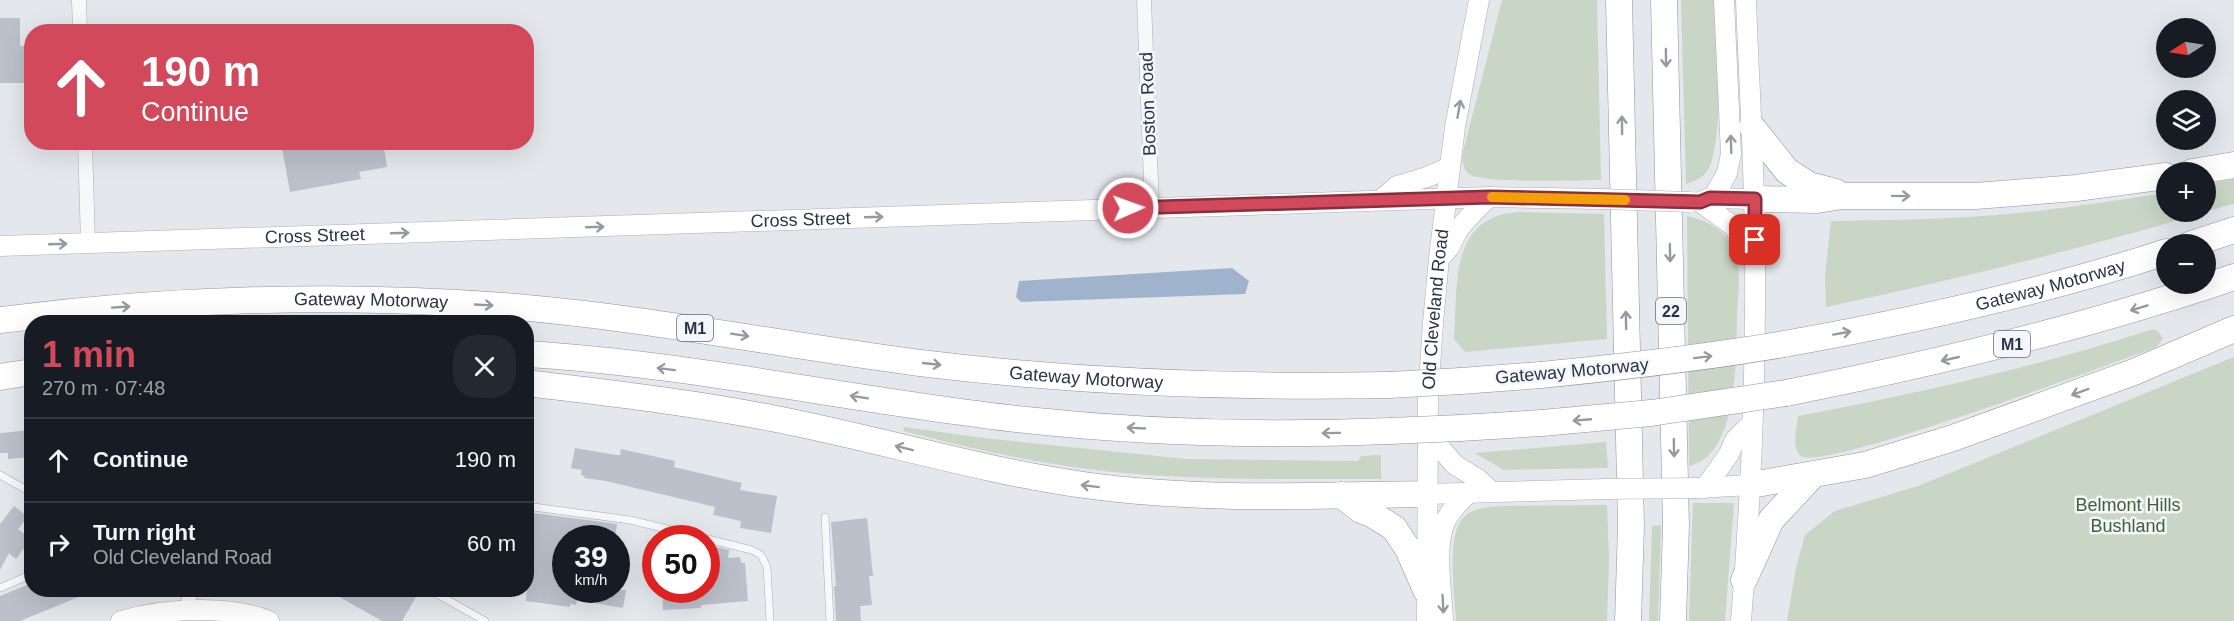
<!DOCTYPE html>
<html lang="en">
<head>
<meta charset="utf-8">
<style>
  :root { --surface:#171b24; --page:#242831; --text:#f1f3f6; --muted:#9ea1a6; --line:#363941; --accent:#d1495b }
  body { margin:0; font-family:Arial,sans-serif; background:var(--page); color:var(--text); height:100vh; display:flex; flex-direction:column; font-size:22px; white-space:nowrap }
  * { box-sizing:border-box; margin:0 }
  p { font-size:20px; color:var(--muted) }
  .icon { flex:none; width:33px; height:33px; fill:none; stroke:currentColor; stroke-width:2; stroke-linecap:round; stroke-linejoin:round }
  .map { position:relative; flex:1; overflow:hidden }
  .details { position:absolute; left:24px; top:315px; width:510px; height:282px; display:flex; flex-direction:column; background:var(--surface); border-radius:24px; box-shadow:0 6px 24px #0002 }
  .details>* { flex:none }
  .banner { position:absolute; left:24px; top:24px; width:510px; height:126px; border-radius:24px; box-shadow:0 6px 24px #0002; background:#d1495b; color:#fff; overflow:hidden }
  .needle { width:39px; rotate:258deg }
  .tools { position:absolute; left:2156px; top:18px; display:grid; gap:12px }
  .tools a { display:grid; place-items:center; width:60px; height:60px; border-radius:50%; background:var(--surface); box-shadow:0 6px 24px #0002; font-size:30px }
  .speed { position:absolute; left:552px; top:525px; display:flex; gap:12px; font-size:30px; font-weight:700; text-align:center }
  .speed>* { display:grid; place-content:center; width:78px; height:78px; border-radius:50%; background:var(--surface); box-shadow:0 6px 24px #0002; line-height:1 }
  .speed small { font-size:15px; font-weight:400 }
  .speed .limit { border:9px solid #d22; background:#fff; color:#111 }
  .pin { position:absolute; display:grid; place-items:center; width:51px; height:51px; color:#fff; margin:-26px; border-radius:12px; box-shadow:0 3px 9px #0006 }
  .me { position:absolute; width:66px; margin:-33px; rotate:88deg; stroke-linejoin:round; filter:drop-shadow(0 0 4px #0008) }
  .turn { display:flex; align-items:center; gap:21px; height:126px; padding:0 18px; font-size:27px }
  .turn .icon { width:78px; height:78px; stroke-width:2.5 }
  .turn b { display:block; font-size:42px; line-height:51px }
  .round { display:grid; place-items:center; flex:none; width:63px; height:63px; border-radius:24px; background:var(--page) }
  .head { display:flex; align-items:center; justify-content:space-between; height:102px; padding:0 18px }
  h1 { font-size:36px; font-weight:600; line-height:45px; color:var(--accent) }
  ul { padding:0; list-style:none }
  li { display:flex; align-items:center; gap:18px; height:84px; padding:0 18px; border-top:2px solid var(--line) }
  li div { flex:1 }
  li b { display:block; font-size:22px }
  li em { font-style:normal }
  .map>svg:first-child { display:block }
  .green { fill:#c9d6c5 }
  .water { fill:#9fb4cc }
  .building { fill:#bbc0ca }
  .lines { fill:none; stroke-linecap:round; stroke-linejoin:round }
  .lane-casing { stroke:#a9aeb7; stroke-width:8 }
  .street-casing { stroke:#a9aeb7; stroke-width:15 }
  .secondary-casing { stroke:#a9aeb7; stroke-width:21 }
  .highway-casing { stroke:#8b94a3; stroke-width:27 }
  .lane { stroke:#f7f8fa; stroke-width:7 }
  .street { stroke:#f7f8fa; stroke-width:14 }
  .secondary { stroke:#fff; stroke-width:20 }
  .highway { stroke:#fff; stroke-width:26 }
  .secondary-bridge-casing { stroke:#a9aeb7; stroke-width:21; stroke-linecap:butt }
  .highway-bridge-casing { stroke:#8b94a3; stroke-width:27; stroke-linecap:butt }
  .secondary-bridge { stroke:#fff; stroke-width:20 }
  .highway-bridge { stroke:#fff; stroke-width:26 }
  .oneway { stroke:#959aa2 }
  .route-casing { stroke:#882f3b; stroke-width:15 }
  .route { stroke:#d1495b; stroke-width:10 }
  .slow { stroke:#f59e0b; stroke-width:10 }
  .labels { text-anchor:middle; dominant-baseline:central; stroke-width:5; stroke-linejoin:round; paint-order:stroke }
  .shield { fill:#f4f6f9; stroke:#676e7b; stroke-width:1.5 }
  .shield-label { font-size:16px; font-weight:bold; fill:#2b3445 }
  .street-label { font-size:18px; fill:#2b3445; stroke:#f4f6f9 }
  .park-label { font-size:18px; fill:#3f6138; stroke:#f4f6f9 }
</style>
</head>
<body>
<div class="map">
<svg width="2234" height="621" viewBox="0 0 2234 621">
  <rect width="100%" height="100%" fill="#e4e7ec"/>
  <path class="green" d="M1502 0H1597L1601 180C1578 180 1483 184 1469 174 1464 170 1462 162 1462 156Z
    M1681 0H1714C1717 48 1723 98 1715 145 1713 153 1713 161 1709 168 1704 177 1696 181 1686 184Z
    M2234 179V204H2232C2098 245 1963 278 1826 307L1825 274 1831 221C1882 220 1932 220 1983 216 2044 212 2105 202 2166 193V212H2205V185Z
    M1518 212 1604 214 1607 339 1465 352 1454 339C1458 287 1448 217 1518 212Z
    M1687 216C1707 220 1725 230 1734 249 1742 269 1738 293 1737 314 1736 354 1740 455 1689 466Z
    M2153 329 2158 331 2163 338 2157 347C2115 362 1822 472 1801 456 1791 448 1797 427 1798 416 1918 393 2037 367 2153 329Z
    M2234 357V621H1787L1796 568 1805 535 1835 511 1918 486Z
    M904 427 983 438 1187 459 1358 461 1361 456 1381 455V479C1310 479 1238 480 1167 476 1078 472 990 454 903 431Z
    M1606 442 1608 468 1504 470 1475 453Z
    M1693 503H1734L1725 621H1689Z
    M1607 505 1609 558 1607 621H1456C1455 597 1445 533 1465 516 1474 508 1488 507 1500 506Z
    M1661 525 1658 621H1649L1652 526Z"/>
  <path class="water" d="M1232 268 1249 281 1245 294 1021 302 1016 297 1019 281Z"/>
  <path class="building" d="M0 18H20V46H28L29 83H0Z
    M281 142H383L387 167 359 172 361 179 290 192Z
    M32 430V457L8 459V453H0V433Z
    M575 448 617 455H620L621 449 675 461 674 467 742 483 740 490 777 496 771 533 740 528 741 521 713 515 715 507 606 481 584 478 585 476 581 475 582 470 571 468Z
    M14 506 28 517 18 529 31 539 16 559 9 553 0 570V524Z
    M526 512 617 524 615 538H566V590H626L623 608 577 600 576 605 570 604V607L526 601 530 537H526Z
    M867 518 873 576H869L872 605 860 606 861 621H836L834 586H836L831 522Z
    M706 545 729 550 728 558 740 557 741 563H745L748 601 701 605V608L663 610 662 590H706Z
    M32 583V590H96L20 621H0V596Z
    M327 590H403L416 597 402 621H382Z"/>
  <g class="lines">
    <g class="lane-casing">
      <path id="lane" d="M0 475 32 493
        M526 506 630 520 752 550 761 555 767 567 770 621
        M825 517 830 621
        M0 588 32 574
        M430 590 485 621"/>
    </g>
    <g class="street-casing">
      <path id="street" d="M79 0 80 32
        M1144 0 1152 208
        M85 142 88 243
        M188 590 190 610"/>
    </g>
    <g class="secondary-casing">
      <g id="secondary">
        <path d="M1713 198 1727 173 1731 154 1724 0"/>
        <path d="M1381 200 1397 186 1427 177 1450 167"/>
        <path d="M1704 200 1710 198 1755 199"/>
        <path d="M1700 202 1733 226 1754 257"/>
        <path id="s1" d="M0 246 1489 197 1601 199"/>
        <path d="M1441 256C1451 249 1452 239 1459 229 1468 217 1479 207 1489 197"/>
        <path d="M1428 434 1455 465 1478 479 1491 491"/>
        <path d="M1697 488 1751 485"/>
        <path d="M1705 488 1729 454 1735 440 1752 423"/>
        <path d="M1427 494 1607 489"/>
        <path d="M121 621C163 608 228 605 269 621"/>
        <path id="s2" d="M1427 621 1428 397 1433 323 1439 258 1455 127 1479 0"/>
        <path d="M1443 621C1442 593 1434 547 1445 522 1450 510 1461 501 1469 492"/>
        <path d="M1741 621C1751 500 1756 380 1755 258 1755 172 1749 86 1746 0"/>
      </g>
    </g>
    <g class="highway-casing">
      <g id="highway">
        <path d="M1619 0 1631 526 1628 621"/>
        <path d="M1664 0 1676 526 1673 621"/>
        <path d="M1752 127 1787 171 1809 185 1836 192"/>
        <path d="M2192 172 2234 165"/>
        <path d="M1755 199 1817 200 1842 196H1976L2076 188 2166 176"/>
        <path d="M2191 244 2234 230"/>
        <path id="s3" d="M0 320C167 299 336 293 504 306 644 317 781 345 920 363 1075 382 1232 388 1389 385"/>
        <path id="s4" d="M1784 344C1913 321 2041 293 2166 252"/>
        <path d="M526 354C694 364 859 402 1026 420 1147 433 1269 436 1390 431"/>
        <path d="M0 377 32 372"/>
        <path d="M1461 381 1541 375"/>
        <path d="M526 383C608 393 690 402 771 418 876 438 978 470 1084 485 1198 501 1313 496 1427 494"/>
        <path d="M1786 393C1938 363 2087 327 2234 277"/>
        <path d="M1460 428 1542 423"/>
        <path d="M1751 485 1865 465 1953 438 2134 372 2234 329"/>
        <path d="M1341 495 1361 510 1373 515 1394 528 1408 549 1426 590"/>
        <path d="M1744 580 1771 520 1812 476"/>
      </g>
    </g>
    <use href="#lane" class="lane"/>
    <use href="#street" class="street"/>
    <use href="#secondary" class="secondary"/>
    <use href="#highway" class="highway"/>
    <g class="secondary-bridge-casing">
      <path id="secondary-bridge" d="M1601 199 1690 202
        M1607 489 1697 488"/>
    </g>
    <g class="highway-bridge-casing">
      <path id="highway-bridge" d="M1541 375C1622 367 1703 358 1784 344
        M1389 385 1461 381
        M1542 423 1651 413 1786 393
        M1390 431 1460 428"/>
    </g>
    <use href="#secondary-bridge" class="secondary-bridge"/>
    <use href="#highway-bridge" class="highway-bridge"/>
  </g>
  <defs><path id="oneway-shaft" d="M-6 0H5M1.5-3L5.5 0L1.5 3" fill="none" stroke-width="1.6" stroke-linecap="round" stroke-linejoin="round" transform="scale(1.5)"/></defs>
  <g class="oneway">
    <use href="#oneway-shaft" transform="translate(1666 58) rotate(89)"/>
    <use href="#oneway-shaft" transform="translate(1459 109) rotate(-80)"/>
    <use href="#oneway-shaft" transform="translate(1622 125) rotate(-91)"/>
    <use href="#oneway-shaft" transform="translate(1731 144) rotate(-92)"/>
    <use href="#oneway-shaft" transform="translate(1901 196) rotate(1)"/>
    <use href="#oneway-shaft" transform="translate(874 217) rotate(-2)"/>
    <use href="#oneway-shaft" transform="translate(595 227) rotate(-2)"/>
    <use href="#oneway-shaft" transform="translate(400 233) rotate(-2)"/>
    <use href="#oneway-shaft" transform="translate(58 244) rotate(-2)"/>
    <use href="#oneway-shaft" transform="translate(1670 253) rotate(89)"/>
    <use href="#oneway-shaft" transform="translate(484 305) rotate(3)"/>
    <use href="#oneway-shaft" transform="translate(121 307) rotate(-4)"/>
    <use href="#oneway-shaft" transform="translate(2139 308) rotate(163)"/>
    <use href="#oneway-shaft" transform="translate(1626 320) rotate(-91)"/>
    <use href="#oneway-shaft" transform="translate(1842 333) rotate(-10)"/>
    <use href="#oneway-shaft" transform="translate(740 335) rotate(9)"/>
    <use href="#oneway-shaft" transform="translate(1703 357) rotate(-7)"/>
    <use href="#oneway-shaft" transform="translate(1950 359) rotate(167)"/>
    <use href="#oneway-shaft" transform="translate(932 364) rotate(6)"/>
    <use href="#oneway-shaft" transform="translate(666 369) rotate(-173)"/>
    <use href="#oneway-shaft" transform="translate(2080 392) rotate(160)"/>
    <use href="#oneway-shaft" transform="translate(859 397) rotate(-171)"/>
    <use href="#oneway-shaft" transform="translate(1582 420) rotate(175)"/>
    <use href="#oneway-shaft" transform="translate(1136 428) rotate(-177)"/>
    <use href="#oneway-shaft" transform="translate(1331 433) rotate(179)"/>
    <use href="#oneway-shaft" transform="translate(904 448) rotate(-166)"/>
    <use href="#oneway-shaft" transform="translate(1674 448) rotate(89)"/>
    <use href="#oneway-shaft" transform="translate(1090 486) rotate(-173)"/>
    <use href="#oneway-shaft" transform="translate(1443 604) rotate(87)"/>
  </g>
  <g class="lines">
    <g class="route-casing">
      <path id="route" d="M1128 208 1489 197 1700 202 1710 198 1755 199V240"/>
    </g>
    <use href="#route" class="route"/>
    <path class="slow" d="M1492 197 1625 200"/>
  </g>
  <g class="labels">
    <g class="shield">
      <rect x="1656" y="298" width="30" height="26" rx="4.5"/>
      <rect x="677" y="315" width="36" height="26" rx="4.5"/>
      <rect x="1994" y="331" width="36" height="26" rx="4.5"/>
    </g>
    <g class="shield-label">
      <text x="1671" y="311">22</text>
      <text x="695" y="328">M1</text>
      <text x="2012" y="344">M1</text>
    </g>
    <g class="street-label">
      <text transform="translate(1148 104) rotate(-92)">Boston Road</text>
      <text stroke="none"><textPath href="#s1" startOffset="801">Cross Street</textPath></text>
      <text stroke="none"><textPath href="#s1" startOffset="315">Cross Street</textPath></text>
      <text stroke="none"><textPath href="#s4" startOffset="273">Gateway Motorway</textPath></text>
      <text stroke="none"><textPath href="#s3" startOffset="372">Gateway Motorway</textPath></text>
      <text stroke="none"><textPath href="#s2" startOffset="312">Old Cleveland Road</textPath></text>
      <text transform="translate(1572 371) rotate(-5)">Gateway Motorway</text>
      <text stroke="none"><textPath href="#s3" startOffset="1092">Gateway Motorway</textPath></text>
    </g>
    <g class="park-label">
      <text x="2128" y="505">Belmont Hills<tspan x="2128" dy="21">Bushland</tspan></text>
    </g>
  </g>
</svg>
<div class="tools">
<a><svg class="needle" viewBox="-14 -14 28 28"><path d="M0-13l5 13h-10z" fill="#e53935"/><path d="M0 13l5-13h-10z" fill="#9ea1a6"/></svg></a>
<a><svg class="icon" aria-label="layers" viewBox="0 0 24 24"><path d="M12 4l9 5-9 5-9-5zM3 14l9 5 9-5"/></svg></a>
<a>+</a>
<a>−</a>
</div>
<div class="speed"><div>39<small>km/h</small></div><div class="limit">50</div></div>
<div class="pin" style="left:1755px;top:240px;background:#d93025"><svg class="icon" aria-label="arrive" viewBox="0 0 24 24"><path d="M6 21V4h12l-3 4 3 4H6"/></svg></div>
<svg class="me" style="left:1128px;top:208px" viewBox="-20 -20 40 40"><circle r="17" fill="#d1495b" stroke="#fff" stroke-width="3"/><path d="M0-11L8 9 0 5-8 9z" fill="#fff"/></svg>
<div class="banner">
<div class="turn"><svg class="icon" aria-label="ahead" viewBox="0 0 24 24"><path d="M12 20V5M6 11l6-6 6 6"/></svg><div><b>190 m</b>Continue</div></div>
</div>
<section class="details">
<div class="head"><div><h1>1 min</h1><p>270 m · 07:48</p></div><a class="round"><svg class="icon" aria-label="close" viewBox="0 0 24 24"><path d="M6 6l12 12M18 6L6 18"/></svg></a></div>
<ul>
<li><svg class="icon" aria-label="ahead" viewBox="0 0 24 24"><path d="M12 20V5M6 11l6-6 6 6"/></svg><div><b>Continue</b></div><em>190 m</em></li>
<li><svg class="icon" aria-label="right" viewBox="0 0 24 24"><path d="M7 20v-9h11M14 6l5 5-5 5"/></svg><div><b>Turn right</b><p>Old Cleveland Road</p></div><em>60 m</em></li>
</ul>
</section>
</div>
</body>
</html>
